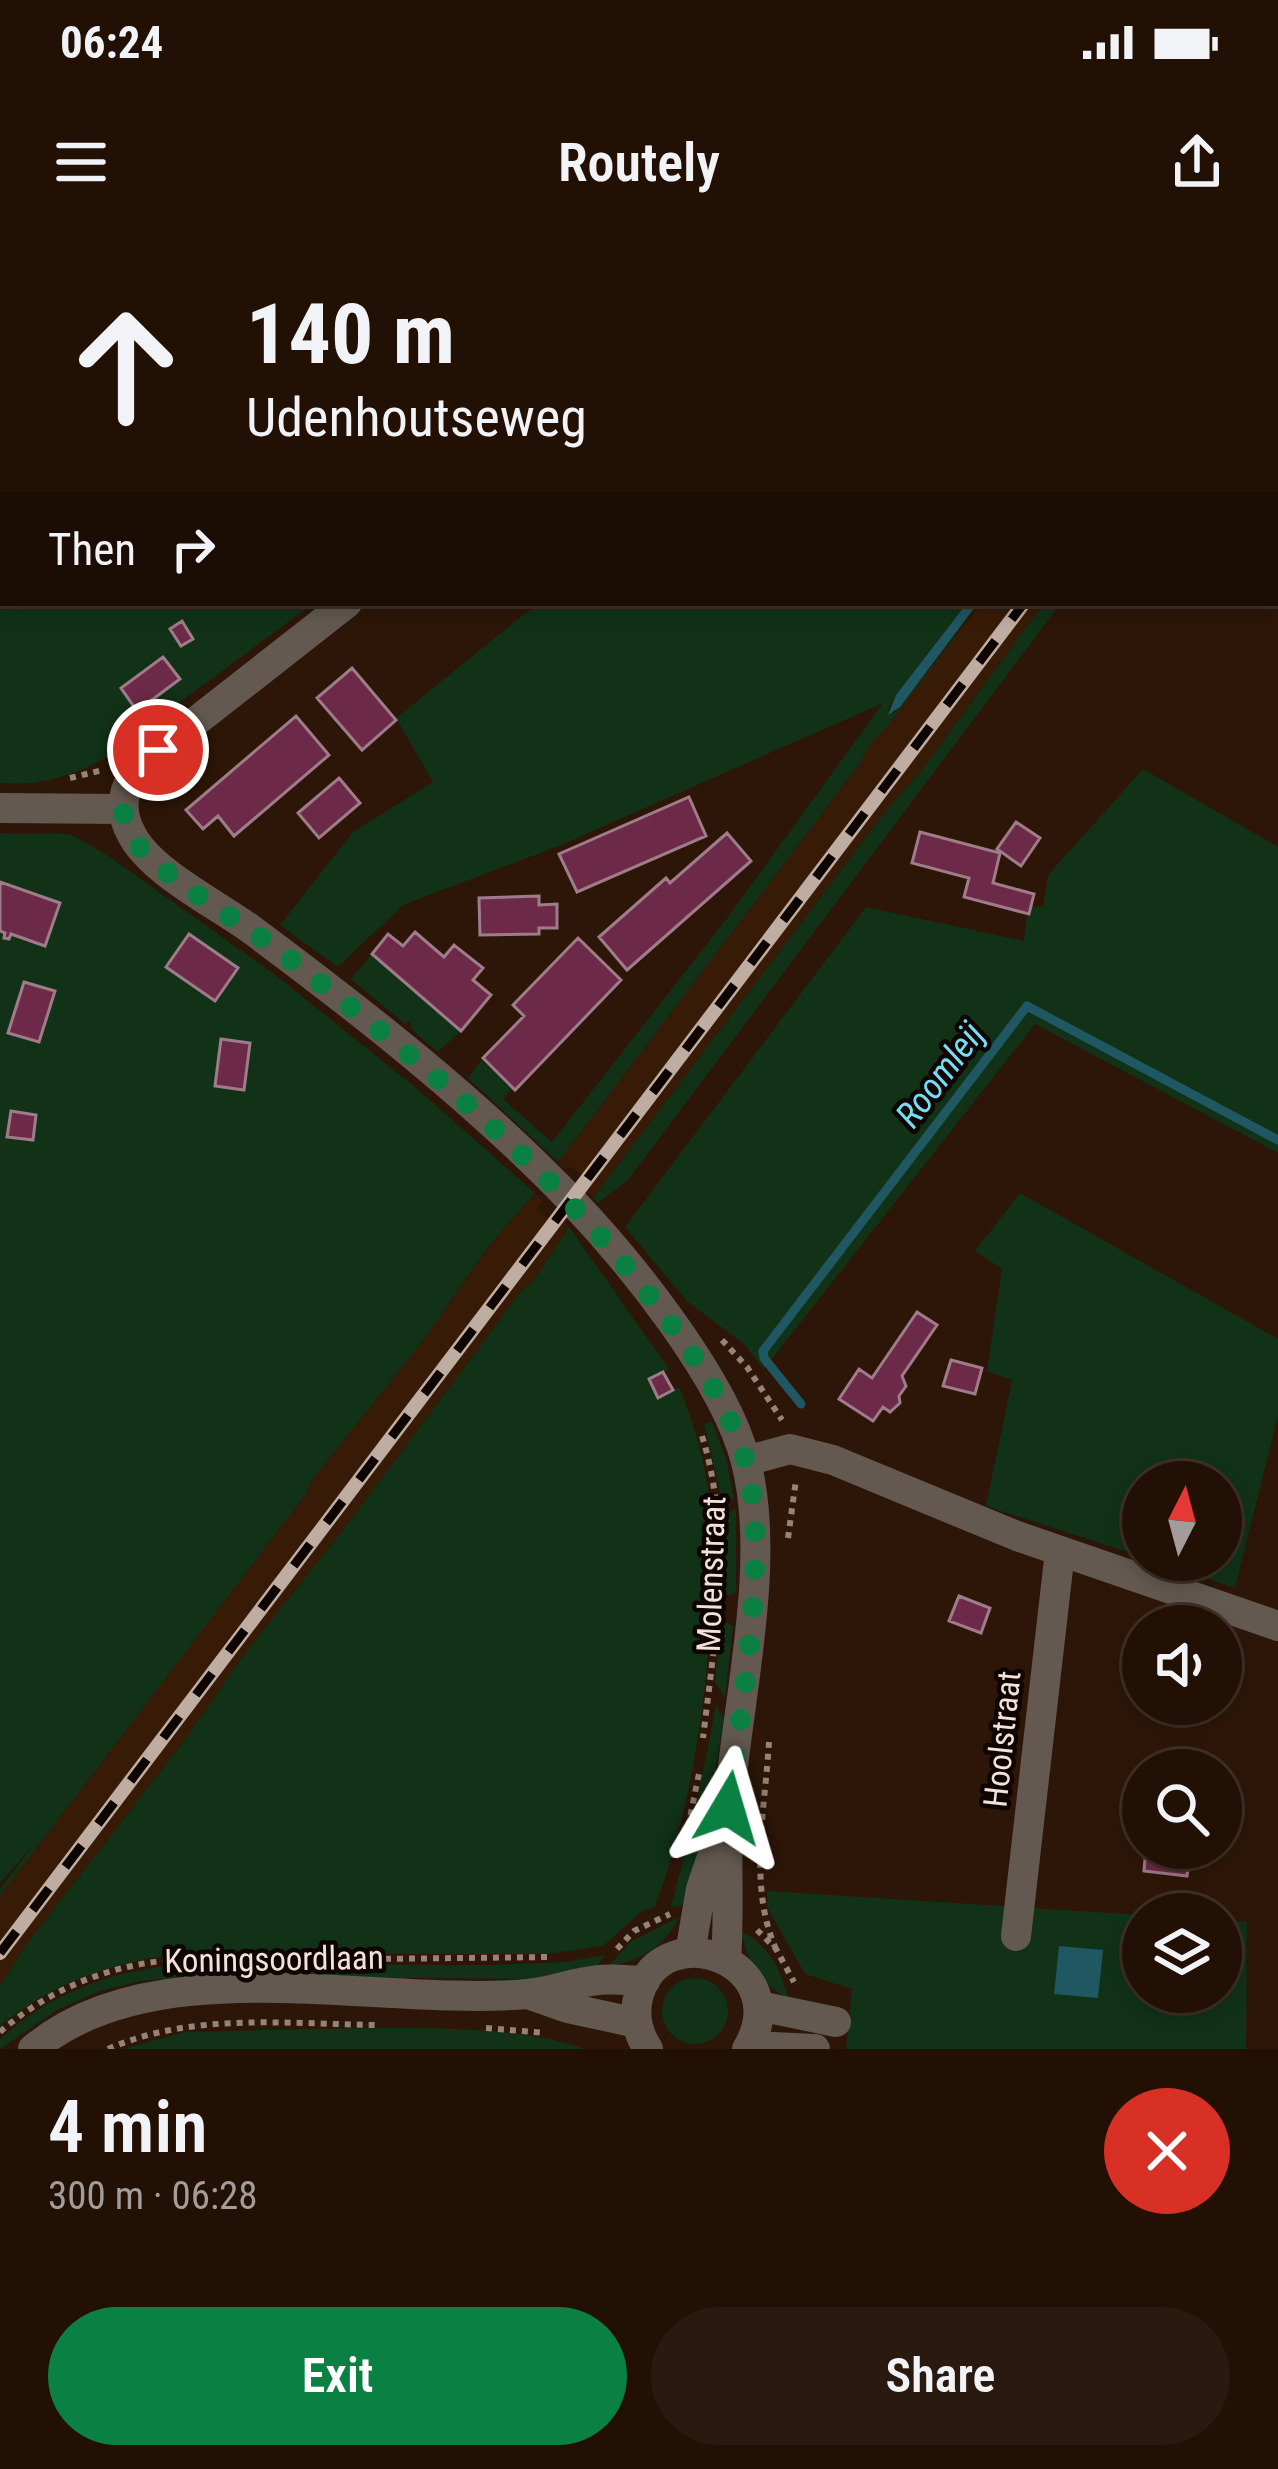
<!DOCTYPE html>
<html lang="en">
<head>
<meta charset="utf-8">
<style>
  :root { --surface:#221005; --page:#2a190f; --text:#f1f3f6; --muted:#a29d9a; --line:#3f3027; --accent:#0b8043 }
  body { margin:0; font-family:"Roboto Condensed",sans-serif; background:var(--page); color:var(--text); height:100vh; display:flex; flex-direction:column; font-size:45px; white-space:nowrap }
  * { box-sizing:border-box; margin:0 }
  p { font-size:39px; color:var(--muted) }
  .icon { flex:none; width:66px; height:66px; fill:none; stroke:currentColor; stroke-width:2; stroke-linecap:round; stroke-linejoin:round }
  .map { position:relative; height:1809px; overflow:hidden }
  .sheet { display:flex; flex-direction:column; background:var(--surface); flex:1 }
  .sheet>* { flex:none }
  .banner { position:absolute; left:0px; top:0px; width:1278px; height:366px; box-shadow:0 6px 18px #0003,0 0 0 3px var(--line); background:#221005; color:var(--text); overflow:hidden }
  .needle { width:78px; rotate:6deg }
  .buttons { position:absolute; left:1122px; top:1221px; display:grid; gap:24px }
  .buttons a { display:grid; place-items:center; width:120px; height:120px; border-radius:50%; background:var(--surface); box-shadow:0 6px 18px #0003,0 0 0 3px var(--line); font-size:60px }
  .pin { position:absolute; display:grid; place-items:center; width:102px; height:102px; color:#fff; margin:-51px; border:6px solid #fff; border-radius:50%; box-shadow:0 3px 12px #0007 }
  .me { position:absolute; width:132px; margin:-66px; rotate:7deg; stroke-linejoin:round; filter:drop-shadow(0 0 9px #0008) }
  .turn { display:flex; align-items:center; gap:42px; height:252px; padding:0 48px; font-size:54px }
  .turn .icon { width:156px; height:156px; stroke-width:2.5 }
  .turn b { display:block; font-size:84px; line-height:102px }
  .then { display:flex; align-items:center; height:114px; padding:0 48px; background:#0003; gap:24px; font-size:45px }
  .round { display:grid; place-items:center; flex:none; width:126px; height:126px; border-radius:63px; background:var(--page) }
  .overview { display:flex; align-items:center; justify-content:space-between; height:204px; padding:0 48px }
  h1 { font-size:72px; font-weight:600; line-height:90px }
  .button { display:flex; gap:24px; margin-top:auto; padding:24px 48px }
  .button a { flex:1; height:138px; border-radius:72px; background:var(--accent); color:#fff; font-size:48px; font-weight:600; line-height:138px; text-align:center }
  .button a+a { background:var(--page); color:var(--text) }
  .status { display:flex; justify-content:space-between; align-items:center; height:84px; padding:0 60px; background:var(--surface); direction:ltr }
  .status svg { height:33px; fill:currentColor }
  header { display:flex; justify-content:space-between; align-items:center; height:156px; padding:0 48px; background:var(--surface); font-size:54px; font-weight:600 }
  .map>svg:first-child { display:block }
  .built { fill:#381b07 }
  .green { fill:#113217 }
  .water { fill:#1f5762 }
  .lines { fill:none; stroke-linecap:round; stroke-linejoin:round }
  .stream { stroke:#1f5762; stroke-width:9 }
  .building { fill:#6c2a48; stroke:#9e7c89; stroke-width:3 }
  .path { stroke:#968377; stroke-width:6; stroke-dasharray:6 6; stroke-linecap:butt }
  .minor { stroke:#635950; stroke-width:30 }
  .tertiary { stroke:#635950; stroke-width:30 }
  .rail-casing { stroke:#bfada2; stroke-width:14 }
  .rail { stroke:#0e0502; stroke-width:9; stroke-dasharray:27; stroke-linecap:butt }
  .route { stroke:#0b8043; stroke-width:21; stroke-dasharray:0 37.8 }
  .labels { text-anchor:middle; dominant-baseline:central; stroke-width:9; stroke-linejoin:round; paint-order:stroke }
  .street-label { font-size:33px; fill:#f2e2d8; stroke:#0e0502 }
  .water-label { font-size:36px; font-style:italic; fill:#73dff7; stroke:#0e0502 }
</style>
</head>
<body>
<div class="status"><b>06:24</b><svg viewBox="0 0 49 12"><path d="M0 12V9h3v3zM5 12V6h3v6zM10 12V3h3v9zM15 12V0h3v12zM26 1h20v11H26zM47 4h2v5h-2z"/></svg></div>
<header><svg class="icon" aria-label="menu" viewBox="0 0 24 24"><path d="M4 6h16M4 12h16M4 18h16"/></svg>Routely<svg class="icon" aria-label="share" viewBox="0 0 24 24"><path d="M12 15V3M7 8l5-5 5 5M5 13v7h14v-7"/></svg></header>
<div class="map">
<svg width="1278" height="1809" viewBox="0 0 1278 1809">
  <rect width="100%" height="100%" fill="#2d1607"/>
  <path class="built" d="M982 363H1044L922 530 886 571 593 958 585 950 590 942 570 926 566 930 558 922 858 526 872 502Z
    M535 953 543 960 537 969 557 985 562 979 569 987 533 1042 522 1050 350 1281 241 1419 182 1504 26 1705 0 1746V1656L126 1491 136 1472 305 1255 312 1240 425 1098 489 1007Z"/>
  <path class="green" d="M0 0H259L3 3V363H314L103 519C72 537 36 546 0 543Z
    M900 0H1253L897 3Z
    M538 363H967L896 455 888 470 895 473 982 363 886 488 872 502 858 526 558 922 468 838 481 820 513 848 503 859 552 902 728 677 883 463 561 605 403 665 338 727 280 685 353 592 433 542 396 478Z
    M1044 363H1061L628 940 598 963 593 958 886 571 922 530Z
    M1143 529 1278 607V913L1035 784 764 1129 745 1105 687 1061 625 987 866 667 1024 701 1028 666 1043 667 1048 635Z
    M0 593 70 594 107 615 278 737 416 848 535 953 488 1007 425 1098 312 1240 305 1255 0 1656V1649L35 1603 0 1643Z
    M372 714 461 791 438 812 411 789V782L407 781 406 785 351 739Z
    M1020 953 1278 1099V1176L1235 1348 1152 1320H1221V1242H1143V1317L986 1266 1012 1140 987 1131 1002 1029 975 1011Z
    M569 987 669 1129 649 1139 658 1157 679 1147C708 1217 717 1282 713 1357H702L700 1379H711C704 1479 689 1573 655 1667L642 1671 603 1706 547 1714H178C110 1723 54 1742 0 1786V1746L26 1705 182 1504 241 1419 350 1281 522 1050 533 1042Z
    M712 1181 726 1219 734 1259 724 1260 721 1256 704 1184Z
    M736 1269V1353L723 1357V1274Z
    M721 1380 733 1386 725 1458 715 1442Z
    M716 1465 724 1479 705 1589 685 1665 671 1667 696 1569Z
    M767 1651 1143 1675V1752H1221V1680L1247 1682 1246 1809H846L852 1749 805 1734 767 1667Z
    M680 1677C663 1707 642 1720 608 1727L630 1702Z
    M741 1691C769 1706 780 1727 788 1758 759 1744 747 1720 741 1691Z
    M605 1715 597 1726 543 1739 190 1736 141 1741 97 1752 57 1770 0 1809V1799C53 1751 118 1728 189 1724L490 1725 565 1722Z
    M662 1771a33 33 0 1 1 66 0a33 33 0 1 1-66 0Z
    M261 1790C349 1790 506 1779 584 1809H123L185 1792Z"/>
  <path class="water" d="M967 363H978L900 467 888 475 896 455Z
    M1059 1706 1103 1710 1098 1758 1054 1754Z"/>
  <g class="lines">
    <path class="stream" d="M801 1164 764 1118 763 1111 1027 766 1278 900"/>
  </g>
  <path class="building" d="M207 0H292L288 3Z
    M352 0H413L415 3H355Z
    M182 381 193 399 181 406 170 389Z
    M163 417 180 439 137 471 121 448Z
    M352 428 396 480 362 510 317 458Z
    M296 476 329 515 234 596 218 576 203 589 186 570Z
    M339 538 360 563 319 598 298 573Z
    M689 557 706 596 577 652 559 614Z
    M1016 582 1040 598 1021 626 997 609Z
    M920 592 1000 613 993 643 1034 654 1029 674 964 657 969 638 912 623Z
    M727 593 751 621 627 730 599 697 666 638 670 643Z
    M0 642 60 663 45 706 11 694 9 699 4 698 5 693 0 691Z
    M539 656V665L557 664V688H539V694L480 695 479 658Z
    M415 692 444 717 454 705 483 728 473 740 491 755 461 791 372 714 388 694 403 706Z
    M189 694 238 728 215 761 166 727Z
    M578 698 621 740 515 850 483 818 524 776 513 765Z
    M24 742 55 751 39 802 8 793Z
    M221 799 250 803 244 850 215 846Z
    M11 871 36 875 33 900 7 897Z
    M917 1072 937 1085 902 1136 906 1146 899 1156 900 1163 890 1172 883 1167 873 1181 839 1159 859 1129 872 1138Z
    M951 1120 982 1128 975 1154 943 1146Z
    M663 1132 673 1150 658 1158 649 1139Z
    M959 1356 990 1368 981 1393 949 1381Z
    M1145 1618 1189 1622 1187 1636 1144 1631Z"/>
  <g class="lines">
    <path class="path" d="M763 3 766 0
      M864 3 868 0
      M70 538 103 530
      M722 1100 747 1127 782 1180
      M702 1196C733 1296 715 1397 703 1498
      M788 1298 796 1240
      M769 1502C765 1569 748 1647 776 1709
      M688 1587 700 1529
      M757 1690 776 1709 794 1742
      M617 1709 634 1691 670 1674
      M373 1719 551 1717
      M486 1788 545 1793
      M0 1792C52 1746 121 1720 192 1719
      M108 1809C192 1772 288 1784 377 1785"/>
    <path class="minor" d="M0 568 122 569
      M746 1221 790 1209 833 1220 1017 1296 1278 1386
      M1016 1696 1060 1311
      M759 1766 836 1782
      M750 1806 815 1809"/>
    <path class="tertiary" d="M815 3 819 0
      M347 363 144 522C123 543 117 569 132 595 151 632 218 665 252 690 361 771 477 862 571 960 630 1022 725 1139 746 1222 772 1323 737 1462 729 1565 725 1616 730 1668 726 1719
      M690 1713 701 1649 721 1591
      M528 1754 568 1768 637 1783
      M33 1809C155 1706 377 1767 527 1754 551 1752 575 1742 599 1740 614 1738 630 1741 645 1741
      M648 1809C637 1792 633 1774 639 1754 664 1672 798 1724 747 1809"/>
    <g class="rail-casing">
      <path id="rail" d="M1275 4 1278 0
        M1275 32 1278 28
        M0 1713 1024 363"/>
    </g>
    <use href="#rail" class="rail"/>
  </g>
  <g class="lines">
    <path class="route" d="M158 510C131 533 112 560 131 595 150 630 239 680 274 707 413 815 552 925 658 1067 692 1112 726 1161 744 1216 772 1297 740 1480 728 1568"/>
  </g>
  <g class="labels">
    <g class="street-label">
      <text transform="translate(711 1334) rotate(-88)">Molenstraat</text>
      <text transform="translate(1002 1499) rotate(-84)">Hoolstraat</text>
      <text transform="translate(274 1719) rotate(-1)">Koningsoordlaan</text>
    </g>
    <g class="water-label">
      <text transform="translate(940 835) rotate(-53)">Roomleij</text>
    </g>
  </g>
</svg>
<div class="buttons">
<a><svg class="needle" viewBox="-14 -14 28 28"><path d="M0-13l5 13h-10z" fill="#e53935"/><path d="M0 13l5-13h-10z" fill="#a29d9a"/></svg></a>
<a><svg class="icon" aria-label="sound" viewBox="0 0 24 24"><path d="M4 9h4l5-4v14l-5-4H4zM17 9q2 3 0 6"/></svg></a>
<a><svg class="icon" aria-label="search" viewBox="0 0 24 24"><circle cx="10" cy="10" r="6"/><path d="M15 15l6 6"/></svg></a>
<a><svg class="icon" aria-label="layers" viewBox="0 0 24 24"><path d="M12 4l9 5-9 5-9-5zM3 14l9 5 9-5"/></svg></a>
</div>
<div class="pin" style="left:158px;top:510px;background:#d93025"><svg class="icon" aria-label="arrive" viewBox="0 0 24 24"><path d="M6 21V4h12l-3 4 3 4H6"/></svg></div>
<svg class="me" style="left:728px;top:1568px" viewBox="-20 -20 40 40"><path d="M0-17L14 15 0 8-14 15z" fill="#0b8043" stroke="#fff" stroke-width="4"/></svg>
<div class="banner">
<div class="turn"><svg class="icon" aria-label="ahead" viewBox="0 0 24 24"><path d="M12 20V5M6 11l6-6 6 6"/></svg><div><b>140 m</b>Udenhoutseweg</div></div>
<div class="then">Then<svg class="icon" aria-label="right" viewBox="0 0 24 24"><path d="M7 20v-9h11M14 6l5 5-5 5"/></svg></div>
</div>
</div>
<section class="sheet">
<div class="overview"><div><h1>4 min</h1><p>300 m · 06:28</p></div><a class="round" style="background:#d93025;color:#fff"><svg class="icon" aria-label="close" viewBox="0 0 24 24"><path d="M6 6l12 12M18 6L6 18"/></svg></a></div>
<div class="button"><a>Exit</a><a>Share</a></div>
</section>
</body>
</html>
